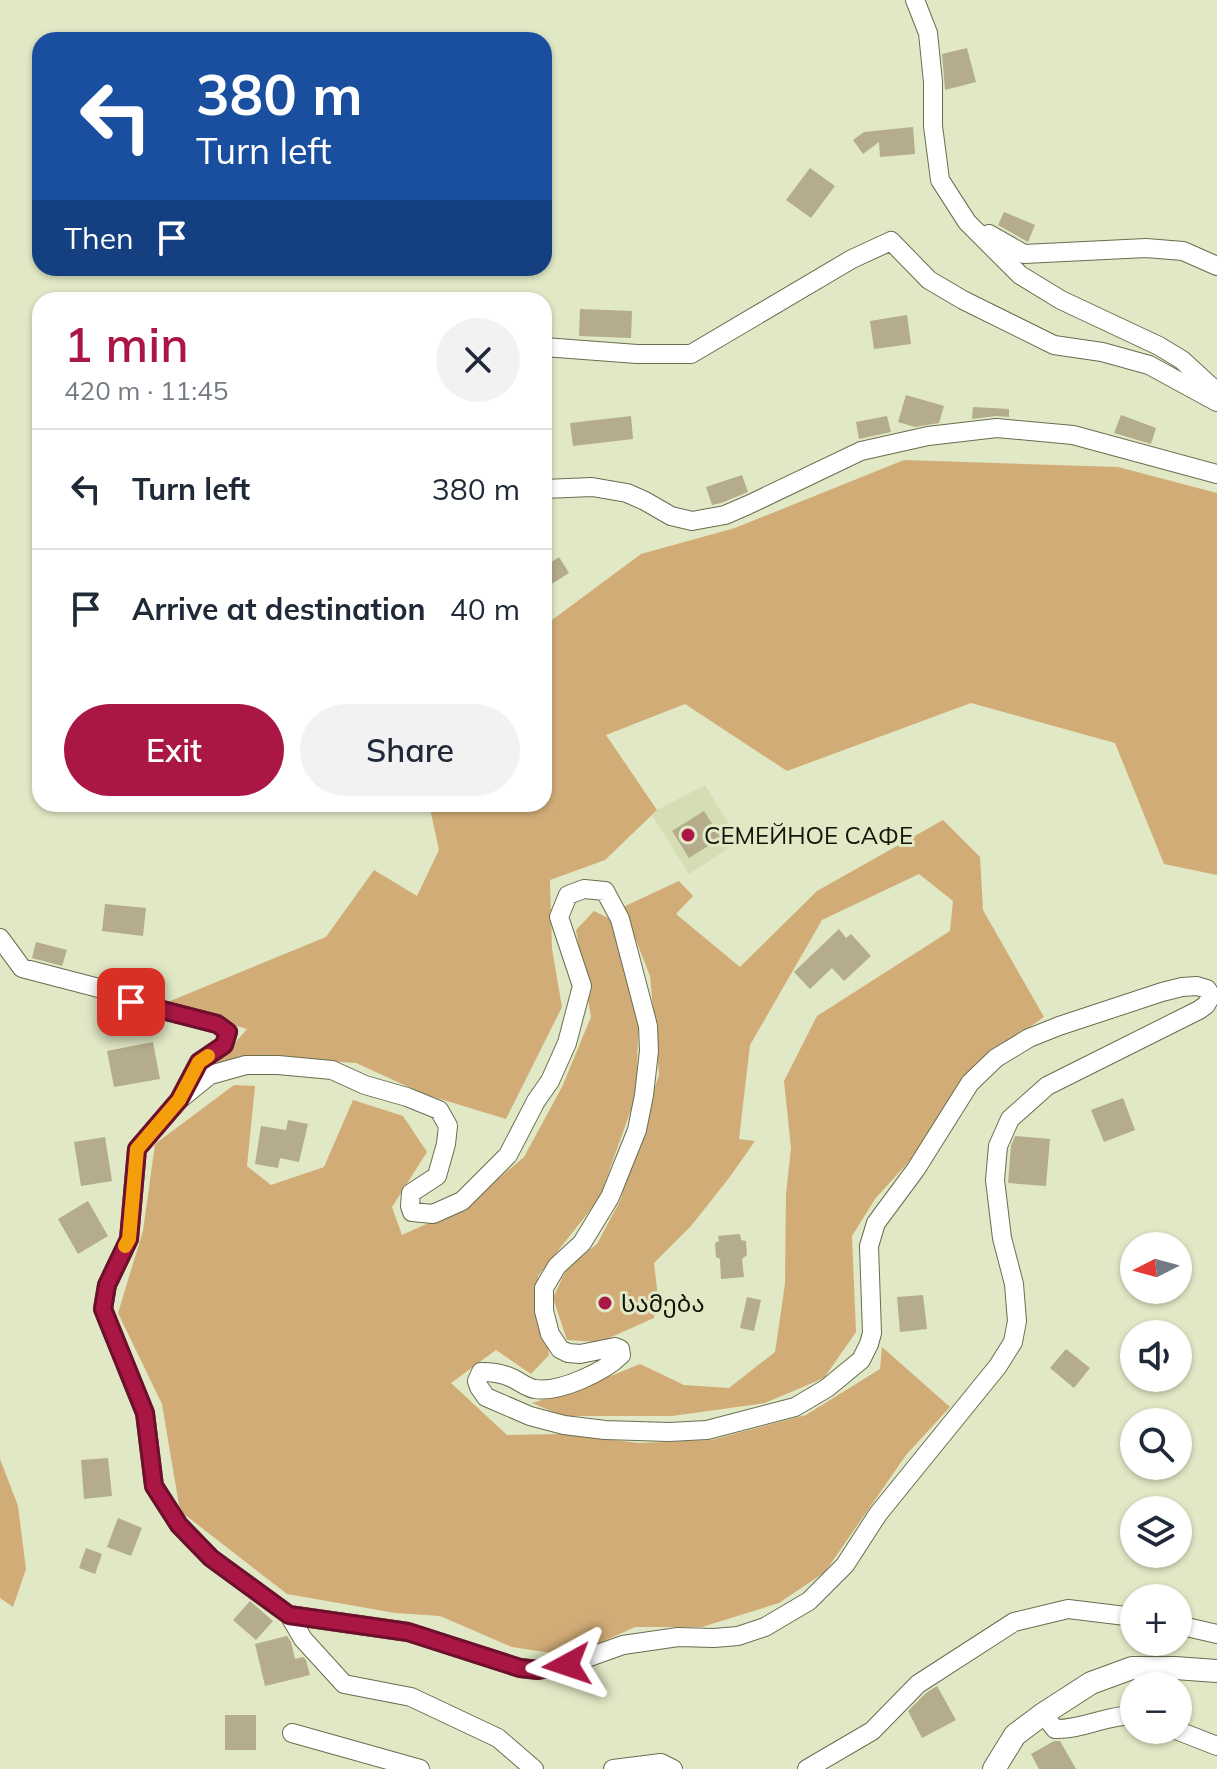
<!DOCTYPE html>
<html lang="en">
<head>
<meta charset="utf-8">
<style>
  :root { --surface:#fff; --page:#f2f2f3; --text:#1f2937; --muted:#747a83; --line:#e0e1e3; --accent:#ab1745 }
  body { margin:0; font-family:Mulish,"Noto Sans Georgian",sans-serif; background:var(--page); color:var(--text); height:100vh; display:flex; flex-direction:column; font-size:30px; white-space:nowrap }
  * { box-sizing:border-box; margin:0 }
  p { font-size:26px; color:var(--muted) }
  .icon { flex:none; width:44px; height:44px; fill:none; stroke:currentColor; stroke-width:2; stroke-linecap:round; stroke-linejoin:round }
  .map { position:relative; flex:1; overflow:hidden }
  .panel { position:absolute; left:32px; top:292px; width:520px; height:520px; display:flex; flex-direction:column; background:var(--surface); border-radius:24px; box-shadow:0 2px 6px #0004 }
  .panel>* { flex:none }
  .guide { position:absolute; left:32px; top:32px; width:520px; height:244px; border-radius:24px; box-shadow:0 2px 6px #0004; background:#1a4fa0; color:#fff; overflow:hidden }
  .needle { width:52px; rotate:264deg }
  .tools { position:absolute; left:1120px; top:1232px; display:grid; gap:16px }
  .tools a { display:grid; place-items:center; width:72px; height:72px; border-radius:50%; background:var(--surface); box-shadow:0 2px 6px #0004; font-size:40px }
  .pin { position:absolute; display:grid; place-items:center; width:68px; height:68px; color:#fff; margin:-34px; border-radius:16px; box-shadow:0 4px 12px #0006 }
  .me { position:absolute; width:88px; margin:-44px; rotate:265deg; stroke-linejoin:round; filter:drop-shadow(0 0 6px #0008) }
  .turn { display:flex; align-items:center; gap:28px; height:168px; padding:0 32px; font-size:36px }
  .turn .icon { width:104px; height:104px; stroke-width:2.5 }
  .turn b { display:block; font-size:56px; line-height:68px }
  .then { display:flex; align-items:center; height:76px; padding:0 32px; background:#0003; gap:16px; font-size:30px }
  .round { display:grid; place-items:center; flex:none; width:84px; height:84px; border-radius:42px; background:var(--page) }
  .summary { display:flex; align-items:center; justify-content:space-between; height:136px; padding:0 32px }
  h1 { font-size:48px; font-weight:600; line-height:60px; color:var(--accent) }
  .primary-button { display:flex; gap:16px; margin-top:auto; padding:16px 32px }
  .primary-button a { flex:1; height:92px; border-radius:48px; background:var(--accent); color:#fff; font-size:32px; font-weight:600; line-height:92px; text-align:center }
  .primary-button a+a { background:var(--page); color:var(--text) }
  ul { padding:0; list-style:none }
  li { display:flex; align-items:center; gap:24px; height:120px; padding:0 32px; border-top:2px solid var(--line) }
  li div { flex:1 }
  li b { display:block; font-size:30px }
  li em { font-style:normal }
  .map>svg:first-child { display:block }
  .built { fill:#d5ddb4 }
  .green { fill:#d2ac77 }
  .building { fill:#b4ac8b }
  .lines { fill:none; stroke-linecap:round; stroke-linejoin:round }
  .minor-casing { stroke:#686e4f; stroke-width:20 }
  .tertiary-casing { stroke:#686e4f; stroke-width:24 }
  .minor { stroke:#fff; stroke-width:18 }
  .tertiary { stroke:#fff; stroke-width:22 }
  .route-casing { stroke:#6f0f2d; stroke-width:20 }
  .route { stroke:#ab1745; stroke-width:14 }
  .slow { stroke:#f59e0b; stroke-width:14 }
  .poi-dot { fill:#ab1745; stroke:#e0e8c5; stroke-width:3 }
  .labels { text-anchor:middle; dominant-baseline:central; stroke-width:6; stroke-linejoin:round; paint-order:stroke }
  .poi-label { font-size:24px; fill:#131509; stroke:#e0e8c5; text-anchor:start }
</style>
</head>
<body>
<div class="map">
<svg width="1217" height="1769" viewBox="0 0 1217 1769">
  <rect width="100%" height="100%" fill="#e0e8c5"/>
  <path class="built" d="M705 785 739 841 689 874 652 815 657 810Z"/>
  <path class="green" d="M904 460 1118 467 1217 493V875L1164 864 1115 743 971 703 787 771 685 704 606 735 657 810 605 860 550 880 552 949 562 1007 506 1119 424 1094 356 1063 268 1057 210 1071 247 1029 163 1004 326 937 374 870 417 896 439 850 429 804H544V613L552 620 641 554 735 528Z
    M943 820 980 857 983 910 1044 1017 992 1053 922 1147 875 1199 852 1236 856 1332 824 1378 765 1403 672 1416H563L532 1403 579 1389 640 1364 684 1385 729 1388 775 1352 785 1284 786 1194 791 1148 784 1081 817 1016 950 931 953 901 919 874 822 920 750 1045 739 1139 755 1141 729 1178 691 1226 654 1263 658 1297 654 1318 600 1342 567 1340 553 1298 567 1268 597 1244 621 1199 631 1157 659 1075 650 976 623 907 679 881 693 896 676 914 740 967 817 891Z
    M594 911 612 920 639 1013 636 1096 599 1199 538 1276 549 1355 531 1374 496 1350 451 1383 507 1435 561 1434 639 1443 711 1440 806 1415 880 1369 882 1347 950 1407 906 1455 825 1572 779 1603 702 1627H635L571 1656 512 1647 440 1616 395 1613 287 1594 180 1511 162 1404 118 1313 143 1231 155 1144 234 1085 255 1086 247 1166 271 1185 324 1167 353 1100 403 1116 427 1152 392 1207 402 1235 466 1206 524 1157 562 1087 591 1017 576 930Z
    M0 1459 18 1506 26 1569 13 1607 0 1598Z"/>
  <path class="building" d="M967 48 976 82 945 90 942 54Z
    M913 127 915 154 880 157 879 142 863 154 853 140 864 132Z
    M810 168 835 186 811 218 786 200Z
    M1004 212 1035 225 1028 242 998 225Z
    M580 309 632 311 631 338 579 336Z
    M907 315 911 344 874 349 870 321Z
    M906 395 944 406 939 423 915 427 898 422Z
    M973 407 1009 409V417L996 416 972 419Z
    M1121 415 1156 428 1151 444 1114 433Z
    M631 416 633 439 573 446 570 423Z
    M887 416 891 432 859 439 856 422Z
    M742 475 748 492 721 503 712 505 706 487Z
    M559 557 569 573 544 589V567Z
    M704 811 721 838 689 858 672 831Z
    M105 904 146 908 143 936 102 931Z
    M839 929 846 938 851 934 871 956 844 981 832 968 810 989 794 972Z
    M36 942 67 950 62 966 32 958Z
    M153 1042 160 1079 114 1087 107 1051Z
    M1123 1098 1135 1130 1104 1142 1091 1110Z
    M288 1120 308 1124 299 1162 280 1158 278 1168 255 1164 261 1126 286 1130Z
    M1015 1136 1050 1139 1046 1186 1008 1183 1011 1146Z
    M105 1137 112 1181 81 1186 74 1142Z
    M88 1201 108 1236 78 1254 58 1219Z
    M740 1234 741 1240 746 1241 747 1255 742 1259 744 1277 721 1279 720 1259 716 1257 715 1243 719 1241 718 1236Z
    M923 1295 927 1329 900 1332 897 1297Z
    M747 1297 761 1300 754 1331 740 1328Z
    M1066 1349 1090 1368 1074 1388 1050 1368Z
    M108 1458 112 1496 84 1499 81 1460Z
    M118 1518 142 1528 131 1556 107 1547Z
    M86 1548 102 1554 95 1574 79 1568Z
    M250 1601 273 1621 256 1640 233 1620Z
    M287 1636 291 1642 295 1659 303 1657 306 1660 310 1675 265 1686 255 1644Z
    M937 1686 956 1720 922 1738 908 1711 926 1693Z
    M225 1715H256V1750H225Z
    M1054 1741H1060L1076 1769H1039L1031 1754Z"/>
  <g class="lines">
    <g class="minor-casing">
      <path id="minor" d="M915 0 928 33 933 82V126L940 180 967 222 1020 275 1061 300 1159 346 1182 360 1217 392
        M989 234 1024 254 1146 248 1183 251 1217 266
        M544 347 637 354H691L852 259 891 241 929 280 963 300 1054 345 1102 352 1149 365 1217 402
        M544 489 592 487 627 493 645 501 671 516 692 521 725 515 748 505 861 451 928 436 997 428 1073 435 1217 474
        M0 938 22 968 114 992 131 1002 217 1024 228 1032 224 1045 199 1062 179 1100 137 1149 129 1239 107 1285 103 1309 145 1413 154 1486 179 1525 211 1558 289 1615 303 1639 344 1684 411 1697 498 1738 534 1769
        M179 1100 210 1075 246 1065H278L332 1070 365 1085 407 1097 439 1110 448 1126 446 1144 437 1176 411 1193 410 1206 412 1212 433 1214 462 1201 508 1155 536 1101 550 1081 567 1043 582 986 559 917 568 895 584 889 605 891 620 919 648 1026 649 1051 644 1095 637 1130 610 1197 582 1243 557 1266 544 1288V1311L550 1334 560 1349 568 1353 580 1354 615 1347 620 1349 621 1355C604 1372 559 1393 535 1389 527 1388 519 1381 512 1378 502 1373 492 1372 481 1372L477 1381 479 1387 486 1397 530 1416 564 1425 605 1430 669 1432 707 1430 795 1407 827 1388 861 1360 869 1344 872 1333 869 1246 876 1223 916 1169 970 1083 996 1058 1029 1038 1059 1026 1162 992 1182 987 1197 986 1207 989 1211 996 1206 1005 1199 1010 1047 1086 1010 1119 998 1146 995 1180 1002 1238 1014 1284 1017 1321 1013 1342 998 1366 878 1514 845 1565 809 1601 765 1627 738 1636 714 1638 678 1637 623 1645 567 1665 538 1670 520 1668 408 1632 289 1615
        M1178 1625 1217 1634
        M1043 1714 1055 1729C1082 1730 1106 1715 1134 1715
        M1176 1730 1217 1746
        M292 1733 420 1769
        M613 1769 661 1763 673 1769
        M807 1769 872 1731 918 1684 1014 1622 1068 1609 1134 1617"/>
    </g>
    <g class="tertiary-casing">
      <path id="tertiary" d="M994 1769 1015 1735 1043 1714 1091 1683 1132 1668H1175L1217 1671"/>
    </g>
    <use href="#minor" class="minor"/>
    <use href="#tertiary" class="tertiary"/>
  </g>
  <g class="lines">
    <g class="route-casing">
      <path id="route" d="M131 1002 217 1024 228 1032 224 1045 199 1062 179 1100 137 1149 129 1239 107 1285 103 1309 145 1413 154 1486 179 1525 211 1558 289 1615 408 1632 520 1668 538 1670 567 1665"/>
    </g>
    <use href="#route" class="route"/>
    <path class="slow" d="M125 1246 129 1239 137 1149 179 1100 199 1062 208 1056"/>
  </g>
  <g class="poi-dot">
    <circle cx="688" cy="835" r="8"/>
    <circle cx="605" cy="1303" r="8"/>
  </g>
  <g class="labels">
    <g class="poi-label">
      <text x="704" y="835">СЕМЕЙНОЕ САФЕ</text>
      <text x="621" y="1303">სამება</text>
    </g>
  </g>
</svg>
<div class="tools">
<a><svg class="needle" viewBox="-14 -14 28 28"><path d="M0-13l5 13h-10z" fill="#e53935"/><path d="M0 13l5-13h-10z" fill="#747a83"/></svg></a>
<a><svg class="icon" aria-label="sound" viewBox="0 0 24 24"><path d="M4 9h4l5-4v14l-5-4H4zM17 9q2 3 0 6"/></svg></a>
<a><svg class="icon" aria-label="search" viewBox="0 0 24 24"><circle cx="10" cy="10" r="6"/><path d="M15 15l6 6"/></svg></a>
<a><svg class="icon" aria-label="layers" viewBox="0 0 24 24"><path d="M12 4l9 5-9 5-9-5zM3 14l9 5 9-5"/></svg></a>
<a>+</a>
<a>−</a>
</div>
<div class="pin" style="left:131px;top:1002px;background:#d93025"><svg class="icon" aria-label="arrive" viewBox="0 0 24 24"><path d="M6 21V4h12l-3 4 3 4H6"/></svg></div>
<svg class="me" style="left:567px;top:1665px" viewBox="-20 -20 40 40"><path d="M0-17L14 15 0 8-14 15z" fill="#ab1745" stroke="#fff" stroke-width="4"/></svg>
<div class="guide">
<div class="turn"><svg class="icon" aria-label="left" viewBox="0 0 24 24"><path d="M17 20v-9H6M10 6l-5 5 5 5"/></svg><div><b>380 m</b>Turn left</div></div>
<div class="then">Then<svg class="icon" aria-label="arrive" viewBox="0 0 24 24"><path d="M6 21V4h12l-3 4 3 4H6"/></svg></div>
</div>
<section class="panel">
<div class="summary"><div><h1>1 min</h1><p>420 m · 11:45</p></div><a class="round"><svg class="icon" aria-label="close" viewBox="0 0 24 24"><path d="M6 6l12 12M18 6L6 18"/></svg></a></div>
<ul>
<li><svg class="icon" aria-label="left" viewBox="0 0 24 24"><path d="M17 20v-9H6M10 6l-5 5 5 5"/></svg><div><b>Turn left</b></div><em>380 m</em></li>
<li><svg class="icon" aria-label="arrive" viewBox="0 0 24 24"><path d="M6 21V4h12l-3 4 3 4H6"/></svg><div><b>Arrive at destination</b></div><em>40 m</em></li>
</ul>
<div class="primary-button"><a>Exit</a><a>Share</a></div>
</section>
</div>
</body>
</html>
